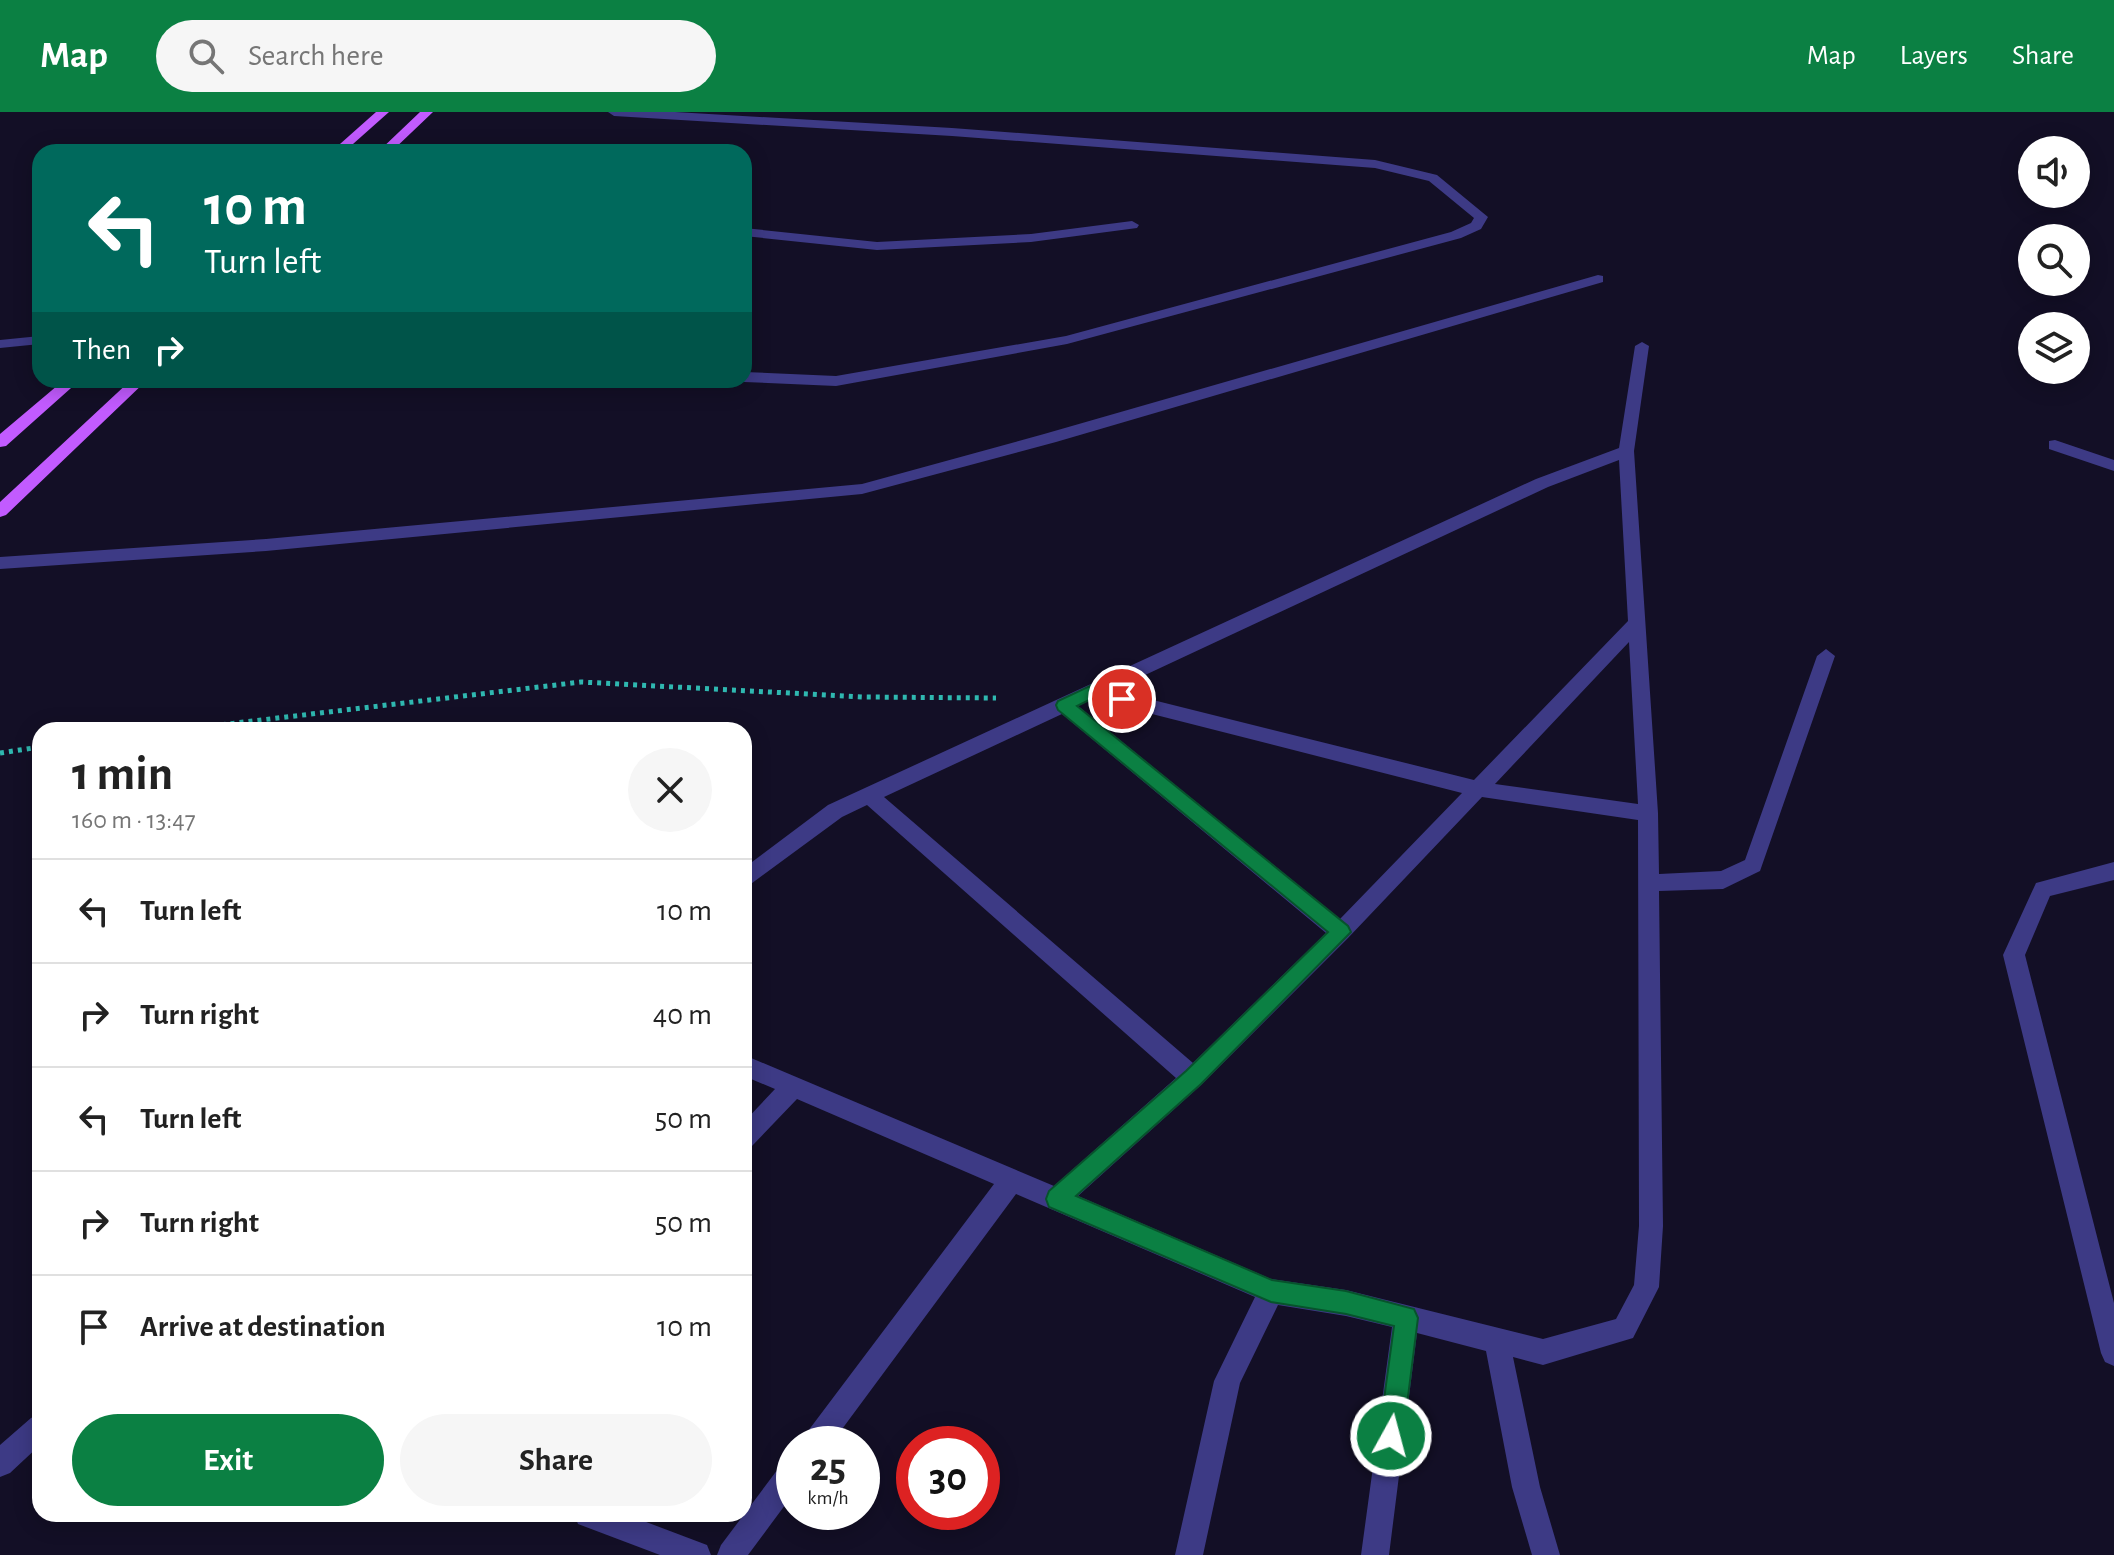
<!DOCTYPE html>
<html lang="en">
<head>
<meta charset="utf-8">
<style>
  :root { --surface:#fff; --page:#f6f6f6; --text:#222; --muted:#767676; --line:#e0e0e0; --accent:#0b8043 }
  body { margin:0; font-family:"Alegreya Sans",sans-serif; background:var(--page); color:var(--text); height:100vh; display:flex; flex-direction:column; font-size:30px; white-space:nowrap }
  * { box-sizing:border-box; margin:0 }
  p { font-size:26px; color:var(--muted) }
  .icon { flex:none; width:44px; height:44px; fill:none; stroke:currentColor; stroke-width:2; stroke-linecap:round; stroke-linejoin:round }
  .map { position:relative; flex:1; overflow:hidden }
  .side { position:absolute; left:32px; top:610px; width:720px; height:800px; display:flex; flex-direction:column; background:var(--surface); border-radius:24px; box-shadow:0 4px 20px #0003 }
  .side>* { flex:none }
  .guide { position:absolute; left:32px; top:32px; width:720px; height:244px; border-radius:24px; box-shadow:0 4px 20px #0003; background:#00695c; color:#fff; overflow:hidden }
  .controls { position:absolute; left:2018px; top:24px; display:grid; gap:16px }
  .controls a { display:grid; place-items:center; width:72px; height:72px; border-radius:50%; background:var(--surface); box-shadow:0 4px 20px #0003; font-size:40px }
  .speed { position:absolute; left:776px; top:1314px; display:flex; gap:16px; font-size:40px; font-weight:700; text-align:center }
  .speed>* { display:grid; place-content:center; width:104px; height:104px; border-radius:50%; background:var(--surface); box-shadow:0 4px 20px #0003; line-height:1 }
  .speed small { font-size:20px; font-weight:400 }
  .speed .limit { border:12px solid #d22; background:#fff; color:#111 }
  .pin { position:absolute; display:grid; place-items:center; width:68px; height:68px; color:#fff; margin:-34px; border:4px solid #fff; border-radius:50%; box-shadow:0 2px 8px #0007 }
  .me { position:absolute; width:88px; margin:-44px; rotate:7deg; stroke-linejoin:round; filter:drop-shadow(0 0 6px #0008) }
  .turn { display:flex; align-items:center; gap:28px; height:168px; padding:0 40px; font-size:36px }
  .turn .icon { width:104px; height:104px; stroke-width:2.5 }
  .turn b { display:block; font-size:56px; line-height:68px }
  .then { display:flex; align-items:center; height:76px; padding:0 40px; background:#0003; gap:16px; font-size:30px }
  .round { display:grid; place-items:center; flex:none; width:84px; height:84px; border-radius:42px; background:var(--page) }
  .head { display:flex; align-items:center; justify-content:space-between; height:136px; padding:0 40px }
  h1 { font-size:48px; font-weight:700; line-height:60px }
  .action { display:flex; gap:16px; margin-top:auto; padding:16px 40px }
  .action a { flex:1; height:92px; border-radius:48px; background:var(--accent); color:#fff; font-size:32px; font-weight:700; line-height:92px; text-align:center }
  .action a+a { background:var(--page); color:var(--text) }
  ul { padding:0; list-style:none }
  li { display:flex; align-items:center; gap:24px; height:104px; padding:0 40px; border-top:2px solid var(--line) }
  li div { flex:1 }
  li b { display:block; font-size:30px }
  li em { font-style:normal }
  header { display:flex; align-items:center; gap:48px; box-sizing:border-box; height:112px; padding:0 40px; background:var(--accent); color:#fff }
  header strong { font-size:38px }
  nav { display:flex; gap:44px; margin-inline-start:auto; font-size:28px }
  .search { width:560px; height:72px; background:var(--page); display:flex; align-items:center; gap:20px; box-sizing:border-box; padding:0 28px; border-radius:44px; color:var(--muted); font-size:30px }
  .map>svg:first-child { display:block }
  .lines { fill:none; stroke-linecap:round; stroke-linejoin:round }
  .path { stroke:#2fb8b0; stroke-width:5; stroke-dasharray:4 5; stroke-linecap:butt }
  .street { fill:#3d3a85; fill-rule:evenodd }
  .primary { fill:#c25bff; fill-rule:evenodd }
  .route { fill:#0b8043; stroke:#07532c; stroke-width:2 }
</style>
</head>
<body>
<header>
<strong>Map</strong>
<div class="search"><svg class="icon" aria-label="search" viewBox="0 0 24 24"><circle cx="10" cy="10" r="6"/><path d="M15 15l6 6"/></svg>Search here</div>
<nav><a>Map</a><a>Layers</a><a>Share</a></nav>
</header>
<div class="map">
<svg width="2114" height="1443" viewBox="0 0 2114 1443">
  <rect width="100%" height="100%" fill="#130f26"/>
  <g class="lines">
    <path class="path" d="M177 618 581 570 864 585 996 586
      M0 641 40 635"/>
    <path class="street" d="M608 0H675L952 16 1375 48 1437 63 1488 105 1481 117 1461 126 1067 232 836 274 744 270 739 268H744V260L836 264 1066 224 1451 120 1471 111 1474 106 1429 69 1375 56 952 24 614 4Z
      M1132 109 1139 113 1137 116 1031 130 877 138 744 124V116L877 130 1031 122Z
      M1598 163 1603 164V170L1056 330 862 382 266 439 0 457V445L266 427 862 372 1044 322Z
      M40 224V232L0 236V228Z
      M1642 230 1649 234 1634 339 1658 701 1659 762 1721 759 1745 748 1817 544 1826 537 1835 544 1760 759 1723 777 1659 779 1663 1114 1659 1175 1633 1226 1543 1253 1513 1245 1540 1375 1560 1443H1532L1512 1375 1486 1239 1417 1221 1389 1443H1361L1392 1215 1346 1204 1278 1193 1240 1271 1203 1443H1175L1214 1269 1255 1185 1016 1082 831 1332H801L805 1323 994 1072 797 987 752 1034 744 1037V1010L775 977 744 964V943L1054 1074 1176 966 867 693 842 705 744 777V756L828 693 1536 367 1619 336 1635 234ZM1619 348 1628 509 1474 668 1113 578 1548 375ZM1629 530 1638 692 1495 672ZM1093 587 1462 681 1340 807 1078 594ZM1062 602 1326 821 1193 951 884 685ZM1482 685 1638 708 1639 1114 1634 1173 1616 1207 1543 1227 1346 1178 1271 1167 1078 1084 1201 973 1348 826Z
      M2055 328 2114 348V359L2049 337V329Z
      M2114 750V768L2050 784 2025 843 2114 1191V1254L2105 1250 2101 1241 2003 843 2036 771Z
      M40 1302V1333L10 1361 0 1365V1333L31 1306Z
      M794 1345V1381L748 1443H717L721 1433 784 1349Z
      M574 1402H625L707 1433 711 1443H660L578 1412Z"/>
    <path class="primary" d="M376 0H389L344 40H331Z
      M420 0H433L391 40H378Z
      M64 268H80L6 334 0 335V322Z
      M131 268H147L6 403 0 405V390Z"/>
  </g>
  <path class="route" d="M1092 573 1128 583 1130 587 1122 594 1093 586 1077 594 1348 814 1351 820 1201 972 1076 1084 1272 1168 1346 1179 1414 1197 1418 1206 1403 1324 1399 1333 1391 1336 1382 1333 1379 1324 1394 1214 1346 1202 1271 1190 1049 1095 1046 1087 1049 1079 1186 959 1328 820 1058 598 1056 593 1058 589Z"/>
</svg>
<div class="controls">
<a><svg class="icon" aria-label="sound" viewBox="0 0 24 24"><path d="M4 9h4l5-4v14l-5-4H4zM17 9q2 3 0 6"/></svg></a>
<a><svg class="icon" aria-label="search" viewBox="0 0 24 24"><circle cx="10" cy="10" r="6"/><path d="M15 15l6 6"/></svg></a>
<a><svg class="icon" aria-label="layers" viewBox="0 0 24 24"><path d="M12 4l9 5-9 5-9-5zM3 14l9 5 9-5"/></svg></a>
</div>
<div class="speed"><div>25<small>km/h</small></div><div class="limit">30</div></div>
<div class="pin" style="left:1122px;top:587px;background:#d93025"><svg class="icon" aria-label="arrive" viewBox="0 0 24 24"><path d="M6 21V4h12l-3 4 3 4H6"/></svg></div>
<svg class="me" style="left:1391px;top:1324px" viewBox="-20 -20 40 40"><circle r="17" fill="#0b8043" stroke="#fff" stroke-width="3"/><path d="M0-11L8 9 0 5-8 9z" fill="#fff"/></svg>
<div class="guide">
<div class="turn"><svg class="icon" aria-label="left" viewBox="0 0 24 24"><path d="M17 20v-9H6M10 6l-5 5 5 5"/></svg><div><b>10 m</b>Turn left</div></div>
<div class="then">Then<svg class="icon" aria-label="right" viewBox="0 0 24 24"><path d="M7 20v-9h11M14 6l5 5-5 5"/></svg></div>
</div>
<section class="side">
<div class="head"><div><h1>1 min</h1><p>160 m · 13:47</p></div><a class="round"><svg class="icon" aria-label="close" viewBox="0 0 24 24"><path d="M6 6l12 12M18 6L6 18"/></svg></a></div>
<ul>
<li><svg class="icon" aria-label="left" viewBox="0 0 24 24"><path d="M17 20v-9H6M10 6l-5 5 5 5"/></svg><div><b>Turn left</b></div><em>10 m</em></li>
<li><svg class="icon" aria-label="right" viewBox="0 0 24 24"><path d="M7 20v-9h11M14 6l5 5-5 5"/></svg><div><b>Turn right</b></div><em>40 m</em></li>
<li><svg class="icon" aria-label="left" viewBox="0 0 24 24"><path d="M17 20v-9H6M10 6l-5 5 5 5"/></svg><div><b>Turn left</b></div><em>50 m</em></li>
<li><svg class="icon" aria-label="right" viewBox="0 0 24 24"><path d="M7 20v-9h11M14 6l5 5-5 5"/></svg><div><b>Turn right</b></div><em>50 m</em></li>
<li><svg class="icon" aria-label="arrive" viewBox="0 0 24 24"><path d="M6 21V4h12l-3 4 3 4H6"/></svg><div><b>Arrive at destination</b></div><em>10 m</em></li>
</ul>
<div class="action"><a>Exit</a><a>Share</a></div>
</section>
</div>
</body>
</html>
